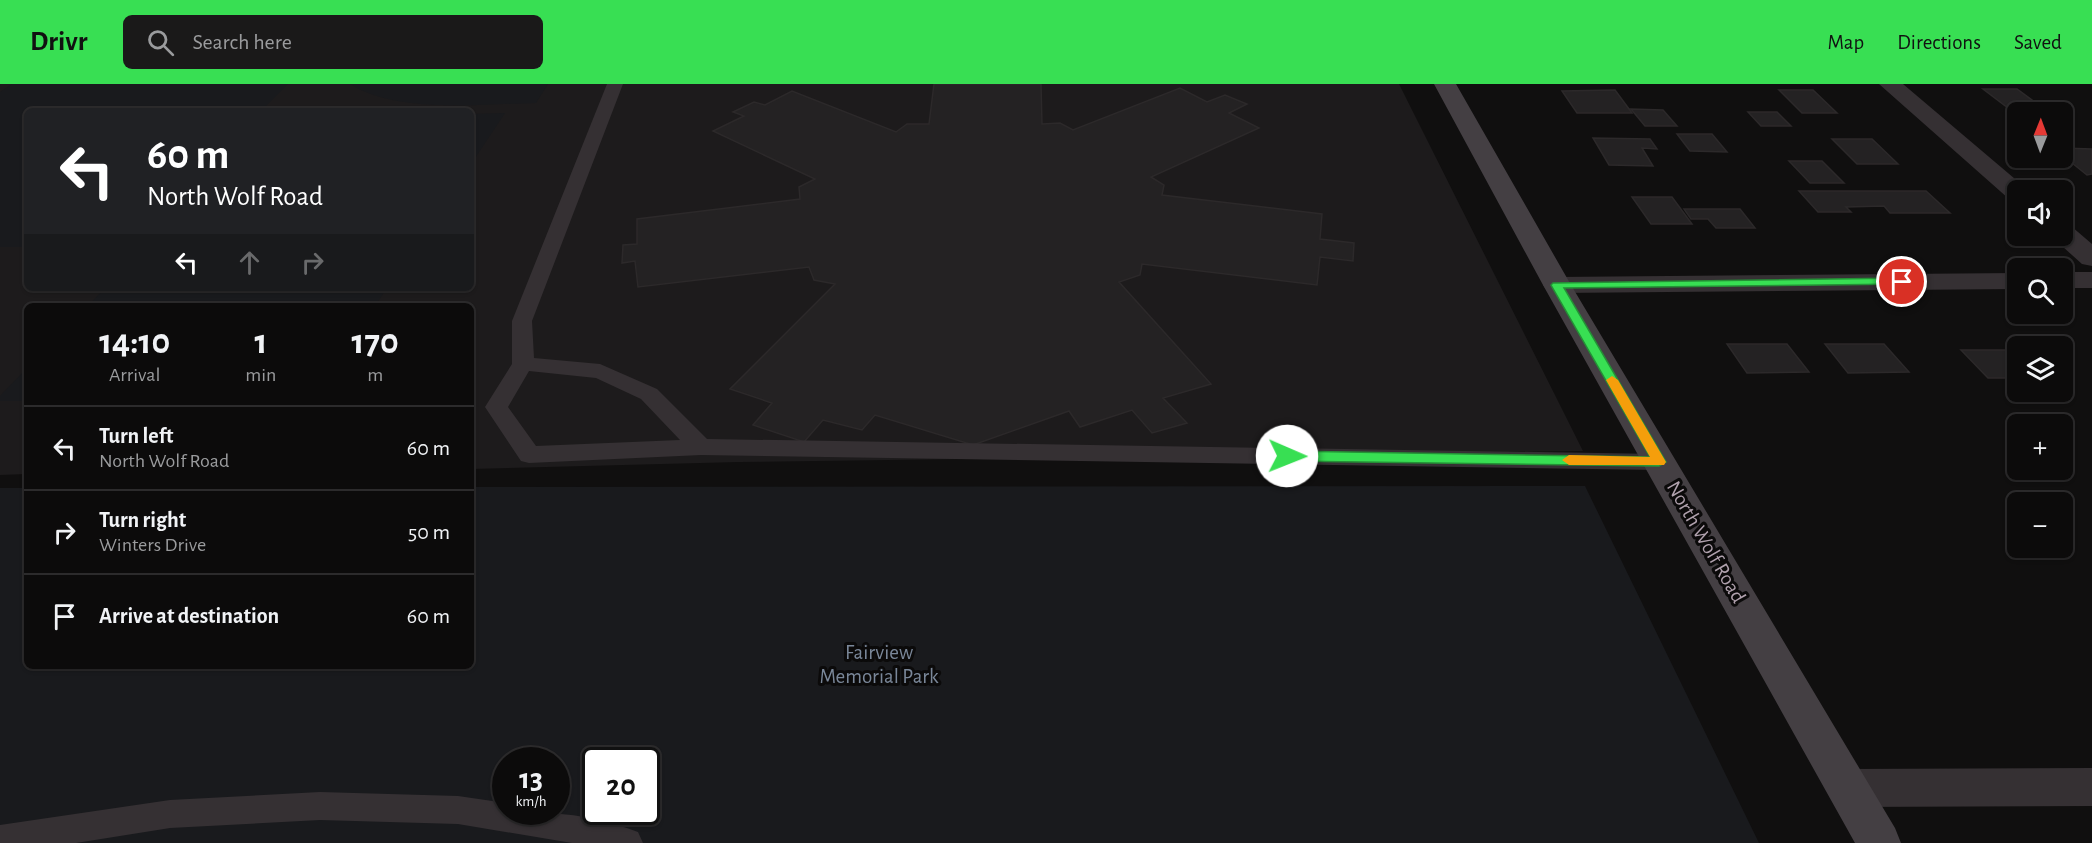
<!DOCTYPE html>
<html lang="en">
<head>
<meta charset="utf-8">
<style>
  :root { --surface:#0c0b0b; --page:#1a1919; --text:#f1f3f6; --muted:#9a9b9d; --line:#2c2b2c; --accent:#38df53 }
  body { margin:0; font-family:"Alegreya Sans",sans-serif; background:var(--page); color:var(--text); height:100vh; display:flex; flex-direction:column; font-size:22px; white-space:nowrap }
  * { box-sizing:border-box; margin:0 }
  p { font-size:20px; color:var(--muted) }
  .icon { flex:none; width:33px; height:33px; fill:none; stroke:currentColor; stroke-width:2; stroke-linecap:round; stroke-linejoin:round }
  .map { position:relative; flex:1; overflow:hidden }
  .details { position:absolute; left:24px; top:219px; width:450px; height:366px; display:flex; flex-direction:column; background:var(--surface); border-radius:9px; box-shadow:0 2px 4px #0004,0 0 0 2px var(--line) }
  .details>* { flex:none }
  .banner { position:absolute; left:24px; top:24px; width:450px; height:183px; border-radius:9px; box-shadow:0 2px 4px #0004,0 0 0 2px var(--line); background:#202124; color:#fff; overflow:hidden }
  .needle { width:39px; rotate:1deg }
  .fabs { position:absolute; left:2007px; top:18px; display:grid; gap:12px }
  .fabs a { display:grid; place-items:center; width:66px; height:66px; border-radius:9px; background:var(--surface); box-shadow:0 2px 4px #0004,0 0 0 2px var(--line); font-size:30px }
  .speed { position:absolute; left:492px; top:663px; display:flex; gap:12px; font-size:30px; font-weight:700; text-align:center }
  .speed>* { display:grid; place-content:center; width:78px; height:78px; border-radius:50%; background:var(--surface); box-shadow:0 2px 4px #0004,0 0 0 2px var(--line); line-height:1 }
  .speed small { font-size:15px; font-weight:400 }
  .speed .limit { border:3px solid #111; border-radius:9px; background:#fff; color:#111 }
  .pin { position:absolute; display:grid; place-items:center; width:51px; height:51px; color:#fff; margin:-26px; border:3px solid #fff; border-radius:50%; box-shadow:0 2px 6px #0007 }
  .me { position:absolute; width:66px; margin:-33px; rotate:91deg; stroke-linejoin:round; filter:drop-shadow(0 0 4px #0008) }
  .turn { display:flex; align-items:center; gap:21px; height:126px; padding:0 24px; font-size:27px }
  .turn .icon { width:78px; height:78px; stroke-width:2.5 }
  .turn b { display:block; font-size:42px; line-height:51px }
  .lanes { display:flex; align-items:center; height:57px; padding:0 24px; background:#0003; justify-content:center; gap:30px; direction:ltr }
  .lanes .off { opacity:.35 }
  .eta { display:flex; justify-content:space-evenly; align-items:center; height:102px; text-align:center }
  .eta b { font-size:36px; font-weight:700; line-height:42px }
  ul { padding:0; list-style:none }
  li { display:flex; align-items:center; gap:18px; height:84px; padding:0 24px; border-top:2px solid var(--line) }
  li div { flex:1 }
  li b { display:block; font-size:22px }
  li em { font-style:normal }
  header { display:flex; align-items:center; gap:36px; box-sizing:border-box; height:84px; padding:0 30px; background:var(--accent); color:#111 }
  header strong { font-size:28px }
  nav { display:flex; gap:33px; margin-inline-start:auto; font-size:21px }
  .search { width:420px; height:54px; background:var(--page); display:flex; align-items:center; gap:15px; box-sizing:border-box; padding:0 21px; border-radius:9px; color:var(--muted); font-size:22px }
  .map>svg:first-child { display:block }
  .built { fill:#1d1b1c; fill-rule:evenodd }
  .green { fill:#191a1d; fill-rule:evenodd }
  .building { fill:#242223; stroke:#2c292a; stroke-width:1.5 }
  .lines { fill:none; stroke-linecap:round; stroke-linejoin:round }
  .service { fill:#353033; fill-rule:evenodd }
  .minor { fill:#353033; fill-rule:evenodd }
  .secondary { fill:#443f43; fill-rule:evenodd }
  .route { fill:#38df53; stroke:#249136; stroke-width:1.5 }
  .slow { fill:#f59e0b }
  .labels { text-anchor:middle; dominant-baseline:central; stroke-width:6; stroke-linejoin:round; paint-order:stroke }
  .street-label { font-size:21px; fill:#b0a1ad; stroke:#0b0a0a }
  .park-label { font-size:21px; fill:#7a8799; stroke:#0b0a0a }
</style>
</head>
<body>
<header>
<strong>Drivr</strong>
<div class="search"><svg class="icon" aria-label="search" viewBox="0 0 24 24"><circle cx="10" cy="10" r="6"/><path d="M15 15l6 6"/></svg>Search here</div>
<nav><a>Map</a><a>Directions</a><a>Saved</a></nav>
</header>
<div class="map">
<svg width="2092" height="759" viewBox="0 0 2092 759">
  <rect width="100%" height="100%" fill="#100f0f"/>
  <path class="built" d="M0 0H1399L1583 367 739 378 471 385V222H27V390L0 391ZM27 27H471V204H27Z"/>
  <path class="green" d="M12 0H288L261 27H27V163H0V8Z
    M350 0H548L536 19C481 20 398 30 350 0Z
    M505 29 471 80V30Z
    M105 204H387L375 222H88Z
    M27 284V317H0V312Z
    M1585 402 1759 759H0V404H27V582H471V403ZM506 676H556V728H506ZM596 676H646V728H596Z"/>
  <path class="building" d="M934 0H1041L1042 40 1060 39 1073 46 1180 4 1207 18 1225 11 1247 20 1229 29 1259 44 1151 93 1164 101 1162 111 1322 130 1320 155 1354 159 1353 177 1320 173 1317 201 1142 180 1140 191 1119 198 1211 300 1163 314 1187 339 1152 349 1132 326 1080 343 1069 327 973 361 875 331 862 346 823 336 804 358 753 341 772 319 730 305 835 200 814 196 809 183 638 203 635 177 622 179 623 161 637 160V135L800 115 799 103 815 95 713 47 744 32 733 28 754 18 765 21 792 7 896 48 907 40H929Z
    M1983 5H2017L2047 27H2012Z
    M1615 6 1632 29H1577L1562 7Z
    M1779 6H1813L1837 29H1802Z
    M1631 25 1663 26 1677 42H1645Z
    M1748 28H1777L1791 42H1761Z
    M1677 50H1712L1727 68 1690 67Z
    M1593 54 1650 55 1657 65 1642 64 1653 82 1609 81Z
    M1832 55H1872L1898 80H1857Z
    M2062 64 2092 65V90L2087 91 2062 71Z
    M1789 77H1822L1844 99H1810Z
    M1799 107H1926L1950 129H1890L1884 122 1846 123 1851 128H1818Z
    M1632 113H1672L1692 140H1651Z
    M1684 125H1740L1755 144H1716L1708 135H1691Z
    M1727 260H1787L1809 288 1747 289Z
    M1825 260H1884L1909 288 1848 289Z
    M1961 266H2018V294H1988Z"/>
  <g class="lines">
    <path class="service" d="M607 0H623L532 237 534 274 600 280 657 305 707 355 1659 370 1667 372 1671 378 1667 384 1659 386 701 371 529 379 521 377 485 323 512 280V237ZM529 287 596 294 641 315 680 356 536 362 508 323Z
      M320 708 458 712 506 719V728C557 728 589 730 638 748L643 759H572L458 740 320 736 170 744 76 759H0V741L170 716Z"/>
    <path class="minor" d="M1879 0H1903L2028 106H2018V117L2009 115Z
      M2062 140 2071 142 2092 160V182L2082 180 2053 154 2051 152H2062Z
      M2062 188H2092V204H2062Z
      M2018 189V205L1557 209 1547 207 1543 201 1547 195 1557 193Z
      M2092 684V722L1848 723 1833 717 1827 704 1833 691 1848 685Z"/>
    <path class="secondary" d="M1434 0H1456L1571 201 1895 744 1901 759H1855L1543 201Z"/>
  </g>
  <path class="route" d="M1902 194 1908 198 1906 200 1564 204 1666 378 1659 382 1287 377 1280 372 1287 367 1650 373 1551 201 1553 199Z"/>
  <path class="slow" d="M1612 292 1618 296 1666 378 1664 381H1569L1562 376 1569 371 1650 373 1606 296Z"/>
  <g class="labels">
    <g class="street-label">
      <text transform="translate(1706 458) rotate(60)">North Wolf Road</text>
    </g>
    <g class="park-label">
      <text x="879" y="568">Fairview<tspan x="879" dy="24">Memorial Park</tspan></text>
    </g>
  </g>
</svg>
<div class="fabs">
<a><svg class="needle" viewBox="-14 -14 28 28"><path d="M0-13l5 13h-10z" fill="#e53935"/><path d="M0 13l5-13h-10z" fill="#9a9b9d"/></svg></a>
<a><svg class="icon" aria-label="sound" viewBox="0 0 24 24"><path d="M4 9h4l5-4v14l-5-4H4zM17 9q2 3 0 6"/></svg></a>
<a><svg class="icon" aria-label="search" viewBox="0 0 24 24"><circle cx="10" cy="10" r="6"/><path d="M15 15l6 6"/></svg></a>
<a><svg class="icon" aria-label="layers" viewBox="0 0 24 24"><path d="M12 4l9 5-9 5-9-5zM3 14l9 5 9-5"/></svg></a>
<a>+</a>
<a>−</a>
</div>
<div class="speed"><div>13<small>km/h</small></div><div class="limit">20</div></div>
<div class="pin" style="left:1902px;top:198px;background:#d93025"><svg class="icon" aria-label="arrive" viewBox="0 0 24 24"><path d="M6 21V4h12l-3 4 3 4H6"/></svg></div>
<svg class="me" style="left:1287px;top:372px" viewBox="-20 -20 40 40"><circle r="19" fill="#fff"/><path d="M0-13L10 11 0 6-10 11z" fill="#38df53"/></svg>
<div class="banner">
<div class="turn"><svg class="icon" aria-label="left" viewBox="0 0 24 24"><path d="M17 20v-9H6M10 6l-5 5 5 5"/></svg><div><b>60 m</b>North Wolf Road</div></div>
<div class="lanes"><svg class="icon" aria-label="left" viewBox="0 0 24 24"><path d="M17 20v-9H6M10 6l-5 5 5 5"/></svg><svg class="icon off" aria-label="ahead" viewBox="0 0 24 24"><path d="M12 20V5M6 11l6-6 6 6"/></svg><svg class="icon off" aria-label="right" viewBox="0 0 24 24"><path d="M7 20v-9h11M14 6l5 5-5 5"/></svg></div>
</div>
<section class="details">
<div class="eta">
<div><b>14:10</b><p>Arrival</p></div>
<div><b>1</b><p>min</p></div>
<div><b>170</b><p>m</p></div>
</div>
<ul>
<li><svg class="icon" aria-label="left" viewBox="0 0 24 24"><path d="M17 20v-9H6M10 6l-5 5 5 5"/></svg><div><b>Turn left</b><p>North Wolf Road</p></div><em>60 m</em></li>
<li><svg class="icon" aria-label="right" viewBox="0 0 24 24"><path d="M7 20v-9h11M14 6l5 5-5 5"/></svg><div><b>Turn right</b><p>Winters Drive</p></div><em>50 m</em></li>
<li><svg class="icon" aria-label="arrive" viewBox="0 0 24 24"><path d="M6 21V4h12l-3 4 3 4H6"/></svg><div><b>Arrive at destination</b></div><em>60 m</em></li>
</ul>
</section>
</div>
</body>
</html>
